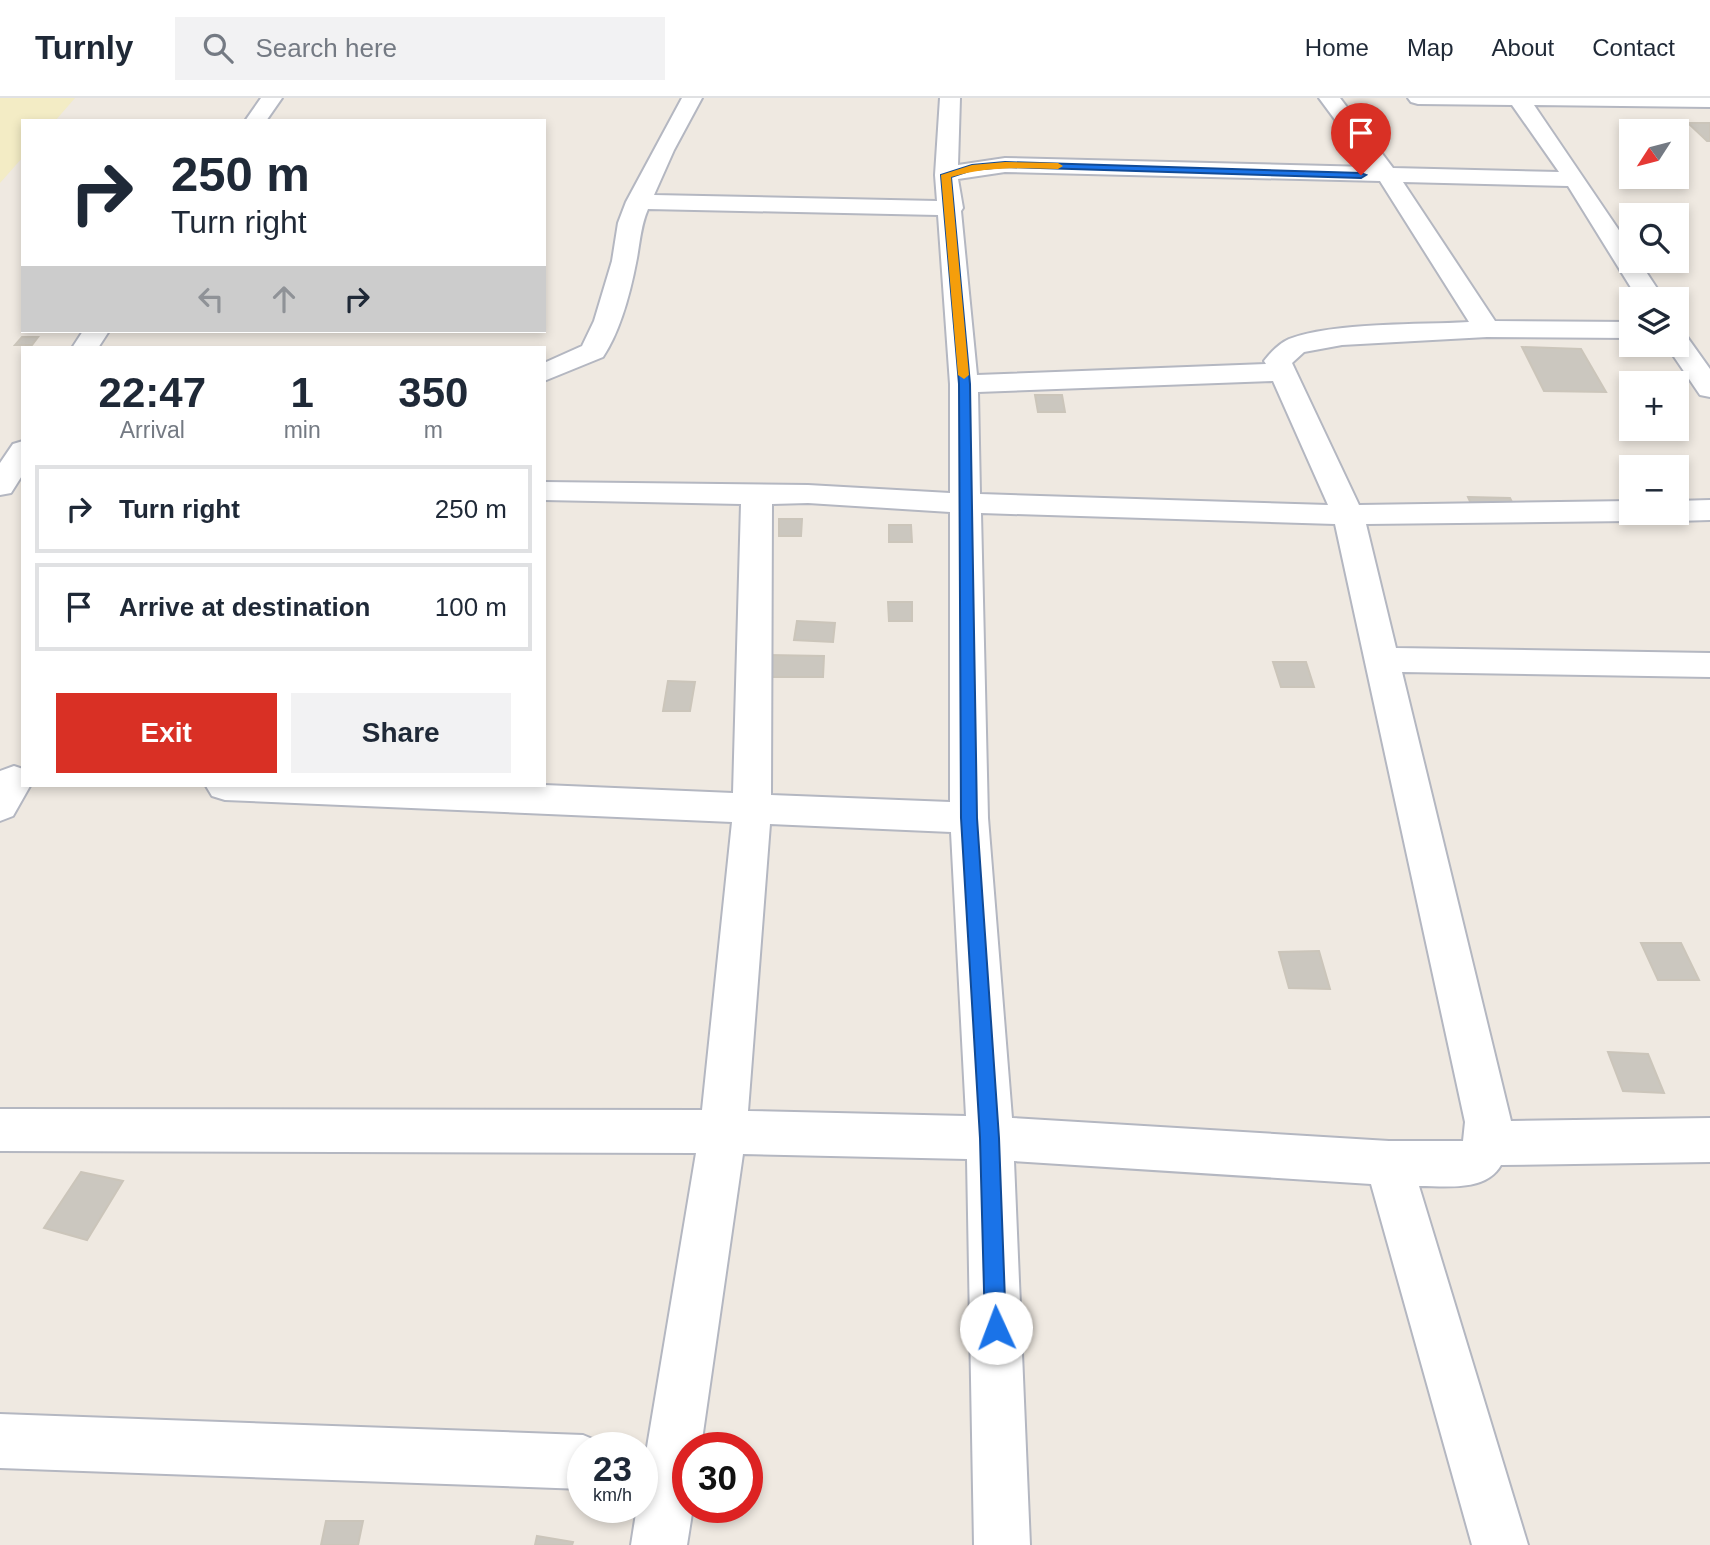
<!DOCTYPE html>
<html lang="en">
<head>
<meta charset="utf-8">
<style>
  :root { --surface:#fff; --page:#f2f2f3; --text:#1f2937; --muted:#747a83; --line:#e0e1e3; --accent:#d93025 }
  body { margin:0; font-family:Helvetica,sans-serif; background:var(--page); color:var(--text); height:100vh; display:flex; flex-direction:column; font-size:26px; white-space:nowrap }
  * { box-sizing:border-box; margin:0 }
  p { font-size:23px; color:var(--muted) }
  .icon { flex:none; width:38px; height:38px; fill:none; stroke:currentColor; stroke-width:2; stroke-linecap:round; stroke-linejoin:round }
  .map { position:relative; flex:1; overflow:hidden }
  .details { position:absolute; left:21px; top:248px; width:525px; height:441px; display:flex; flex-direction:column; background:var(--surface); border-radius:0px; box-shadow:0 4px 10px #0003 }
  .details>* { flex:none }
  .banner { position:absolute; left:21px; top:21px; width:525px; height:214px; border-radius:0px; box-shadow:0 4px 10px #0003; background:#fff; color:var(--text); overflow:hidden }
  .needle { width:46px; rotate:234deg }
  .fabs { position:absolute; left:1619px; top:21px; display:grid; gap:14px }
  .fabs a { display:grid; place-items:center; width:70px; height:70px; border-radius:0px; background:var(--surface); box-shadow:0 4px 10px #0003; font-size:35px }
  .speed { position:absolute; left:567px; top:1334px; display:flex; gap:14px; font-size:35px; font-weight:700; text-align:center }
  .speed>* { display:grid; place-content:center; width:91px; height:91px; border-radius:50%; background:var(--surface); box-shadow:0 4px 10px #0003; line-height:1 }
  .speed small { font-size:18px; font-weight:400 }
  .speed .limit { border:10px solid #d22; background:#fff; color:#111 }
  .pin { position:absolute; display:grid; place-items:center; width:60px; height:60px; color:#fff; margin:-72px -30px; border-radius:50% 50% 50% 0; rotate:-45deg; box-shadow:0 0 7px #0007 }
  .pin .icon { rotate:45deg }
  .me { position:absolute; width:77px; margin:-38px; rotate:358deg; stroke-linejoin:round; filter:drop-shadow(0 0 5px #0008) }
  .turn { display:flex; align-items:center; gap:24px; height:147px; padding:0 35px; font-size:32px }
  .turn .icon { width:91px; height:91px; stroke-width:2.5 }
  .turn b { display:block; font-size:49px; line-height:60px }
  .lanes { display:flex; align-items:center; height:66px; padding:0 35px; background:#0003; justify-content:center; gap:35px; direction:ltr }
  .lanes .off { opacity:.35 }
  .eta { display:flex; justify-content:space-evenly; align-items:center; height:119px; text-align:center }
  .eta b { font-size:42px; font-weight:700; line-height:49px }
  .action { display:flex; gap:14px; margin-top:auto; padding:14px 35px }
  .action a { flex:1; height:80px; border-radius:0px; background:var(--accent); color:#fff; font-size:28px; font-weight:700; line-height:80px; text-align:center }
  .action a+a { background:var(--page); color:var(--text) }
  ul { padding:0; list-style:none }
  li { display:flex; align-items:center; gap:21px; height:88px; margin:0 14px 10px; padding:0 21px; border:4px solid var(--line); border-radius:0px }
  li div { flex:1 }
  li b { display:block; font-size:26px }
  li em { font-style:normal }
  header { display:flex; align-items:center; gap:42px; box-sizing:border-box; height:98px; padding:0 35px; background:var(--surface); border-bottom:2px solid var(--line) }
  header strong { font-size:33px }
  nav { display:flex; gap:38px; margin-inline-start:auto; font-size:24px }
  .search { width:490px; height:63px; background:var(--page); display:flex; align-items:center; gap:18px; box-sizing:border-box; padding:0 24px; border-radius:0px; color:var(--muted); font-size:26px }
  .map>svg:first-child { display:block }
  .sand { fill:#f3ecc5 }
  .building { fill:#cbc7bf; stroke:#cbc5ba; stroke-width:2 }
  .lines { fill:none; stroke-linecap:round; stroke-linejoin:round }
  .street-casing { stroke:#b4b7c1; stroke-width:4 }
  .street { fill:#fff; fill-rule:evenodd }
  .route { fill:#1a73e8; stroke:#114b97; stroke-width:2 }
  .slow { fill:#f59e0b }
</style>
</head>
<body>
<header>
<strong>Turnly</strong>
<div class="search"><svg class="icon" aria-label="search" viewBox="0 0 24 24"><circle cx="10" cy="10" r="6"/><path d="M15 15l6 6"/></svg>Search here</div>
<nav><a>Home</a><a>Map</a><a>About</a><a>Contact</a></nav>
</header>
<div class="map">
<svg width="1710" height="1447" viewBox="0 0 1710 1447">
  <rect width="100%" height="100%" fill="#efe9e1"/>
  <path class="sand" d="M0 0H75L55 23H23V59L0 85Z"/>
  <path class="building" d="M1688 25H1710V43H1707Z
    M22 239H38L32 247H15Z
    M1522 249 1581 251 1606 294 1544 293Z
    M1035 297H1062L1065 314H1038Z
    M1468 399 1510 400 1514 408H1472Z
    M779 421H802L801 438H779Z
    M889 427H911L912 444H889Z
    M888 504H912V523H889Z
    M797 523 835 525 833 544 794 542Z
    M768 557 824 558 823 579H765Z
    M1273 564H1306L1314 589H1281Z
    M668 583 695 584 690 613H663Z
    M1641 845H1681L1699 882H1658Z
    M1319 853 1330 891 1289 890 1279 854Z
    M1608 954 1648 956 1664 995 1623 993Z
    M81 1074 123 1083 87 1142 44 1130Z
    M326 1423H363L358 1447H321Z
    M537 1438 573 1444 572 1447H535Z"/>
  <g class="lines">
    <g class="street-casing">
      <path id="street" d="M261 0H282L266 23H245Z
        M682 0H702L674 52 654 97 937 103 935 77 940 0H960L958 67 1005 60 1370 69 1319 0H1340L1393 70 1559 74 1512 7 1418 6 1411 4 1408 0H1710V9L1534 7 1631 150V163H1639L1664 201H1638L1568 88 1403 84 1495 223 1631 224V240L1487 239 1342 247 1304 254 1292 265 1359 407 1631 403V415H1645L1642 420 1631 423 1366 426 1396 550 1710 555V579L1402 574 1511 1023 1710 1020V1064L1501 1067C1486 1094 1446 1088 1419 1088L1528 1447H1472L1371 1086 1014 1063 1030 1447H974L967 1061 743 1056 701 1349H688V1409H693L687 1447H631L637 1409H642V1379L696 1055 0 1053V1011L702 1012 732 724 225 702 212 698 206 688 544 687 733 695 741 406 544 402V384L808 387 950 395V286L938 117 648 111C641 127 640 143 637 160 631 192 621 232 603 259L544 283V265L582 248 594 223 612 163 618 125 626 104ZM1005 74 1380 83 1469 224C1419 227 1334 224 1289 241 1280 245 1270 255 1264 263L1266 266 977 277 961 113 963 110 958 81ZM1273 283 1328 407 980 396 978 294ZM808 405 950 414V704L771 697 772 406ZM981 415 1335 426 1465 1024 1463 1043H1389L1012 1020 988 720ZM770 726 951 734 966 1018 748 1013Z
        M83 233H109L98 250H72Z
        M1676 234 1685 236 1710 271V299L1700 297 1666 247H1676Z
        M23 343V376L11 395 0 397V365L13 346Z
        M1710 402V422L1676 423 1665 420 1662 415H1676V403Z
        M14 668 23 671V688H30L13 718 0 723V673Z
        M0 1316 583 1337 602 1345 604 1349H583V1391L0 1370Z"/>
    </g>
    <use href="#street" class="street"/>
  </g>
  <path class="route" d="M1005 64 1361 75 1366 77 1361 80 1005 69 972 72 951 79 970 286 977 720 999 1040 1006 1230 1003 1238 996 1241 988 1238 985 1230 980 1040 961 720 959 286 941 77 972 67Z"/>
  <path class="slow" d="M1005 64 1058 65 1063 68 1058 71C1021 70 987 68 951 79L969 277 964 281 958 277 941 77 972 67Z"/>
</svg>
<div class="fabs">
<a><svg class="needle" viewBox="-14 -14 28 28"><path d="M0-13l5 13h-10z" fill="#e53935"/><path d="M0 13l5-13h-10z" fill="#747a83"/></svg></a>
<a><svg class="icon" aria-label="search" viewBox="0 0 24 24"><circle cx="10" cy="10" r="6"/><path d="M15 15l6 6"/></svg></a>
<a><svg class="icon" aria-label="layers" viewBox="0 0 24 24"><path d="M12 4l9 5-9 5-9-5zM3 14l9 5 9-5"/></svg></a>
<a>+</a>
<a>−</a>
</div>
<div class="speed"><div>23<small>km/h</small></div><div class="limit">30</div></div>
<div class="pin" style="left:1361px;top:77px;background:#d93025"><svg class="icon" aria-label="arrive" viewBox="0 0 24 24"><path d="M6 21V4h12l-3 4 3 4H6"/></svg></div>
<svg class="me" style="left:996px;top:1230px" viewBox="-20 -20 40 40"><circle r="19" fill="#fff"/><path d="M0-13L10 11 0 6-10 11z" fill="#1a73e8"/></svg>
<div class="banner">
<div class="turn"><svg class="icon" aria-label="right" viewBox="0 0 24 24"><path d="M7 20v-9h11M14 6l5 5-5 5"/></svg><div><b>250 m</b>Turn right</div></div>
<div class="lanes"><svg class="icon off" aria-label="left" viewBox="0 0 24 24"><path d="M17 20v-9H6M10 6l-5 5 5 5"/></svg><svg class="icon off" aria-label="ahead" viewBox="0 0 24 24"><path d="M12 20V5M6 11l6-6 6 6"/></svg><svg class="icon" aria-label="right" viewBox="0 0 24 24"><path d="M7 20v-9h11M14 6l5 5-5 5"/></svg></div>
</div>
<section class="details">
<div class="eta">
<div><b>22:47</b><p>Arrival</p></div>
<div><b>1</b><p>min</p></div>
<div><b>350</b><p>m</p></div>
</div>
<ul>
<li><svg class="icon" aria-label="right" viewBox="0 0 24 24"><path d="M7 20v-9h11M14 6l5 5-5 5"/></svg><div><b>Turn right</b></div><em>250 m</em></li>
<li><svg class="icon" aria-label="arrive" viewBox="0 0 24 24"><path d="M6 21V4h12l-3 4 3 4H6"/></svg><div><b>Arrive at destination</b></div><em>100 m</em></li>
</ul>
<div class="action"><a>Exit</a><a>Share</a></div>
</section>
</div>
</body>
</html>
